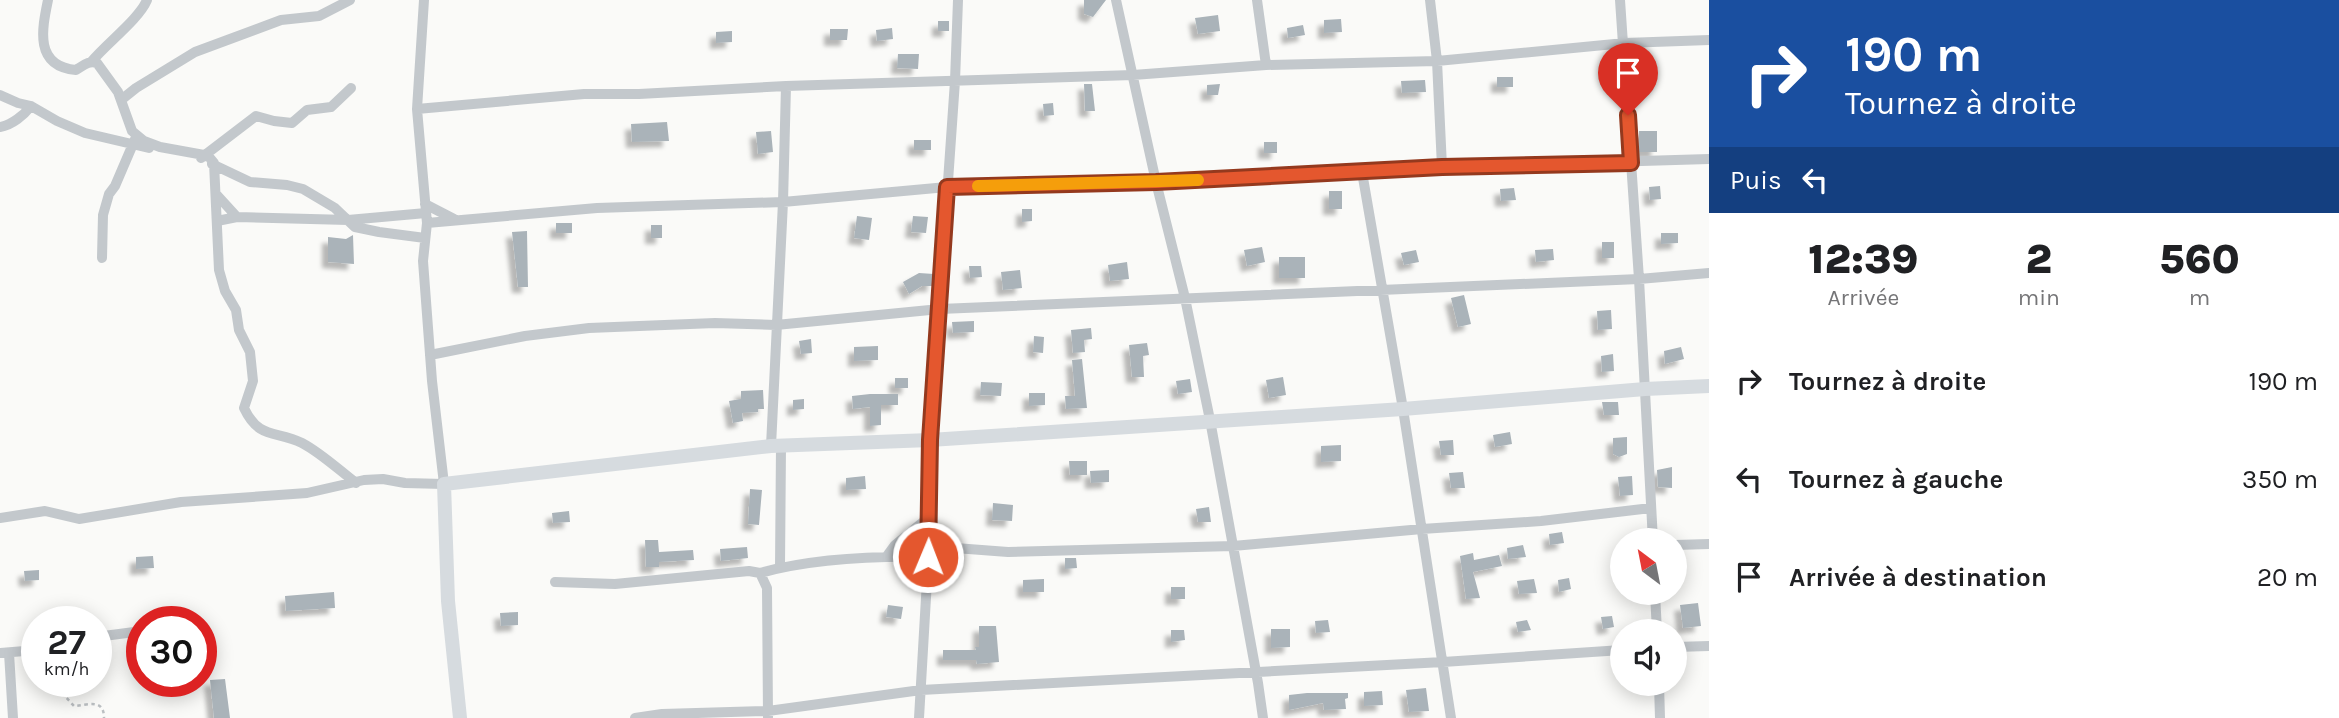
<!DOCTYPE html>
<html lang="fr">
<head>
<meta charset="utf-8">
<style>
  :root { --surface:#fff; --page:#f6f6f6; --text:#202124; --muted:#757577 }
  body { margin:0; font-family:Karla,sans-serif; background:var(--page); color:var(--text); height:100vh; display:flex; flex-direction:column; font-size:26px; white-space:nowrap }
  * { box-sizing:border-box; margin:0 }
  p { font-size:23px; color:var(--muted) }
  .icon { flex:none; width:38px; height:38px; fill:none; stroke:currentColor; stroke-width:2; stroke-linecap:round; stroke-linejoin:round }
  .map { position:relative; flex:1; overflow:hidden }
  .panel { display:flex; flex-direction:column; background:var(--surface); width:630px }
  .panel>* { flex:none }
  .banner { background:#1a4fa0; color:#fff; overflow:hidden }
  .needle { width:46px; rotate:328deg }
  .fabs { position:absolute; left:1610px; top:528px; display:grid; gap:14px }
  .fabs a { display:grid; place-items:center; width:77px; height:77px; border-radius:50%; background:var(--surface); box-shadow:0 4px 18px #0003; font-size:35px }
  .speed { position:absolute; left:21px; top:606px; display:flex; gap:14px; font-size:35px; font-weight:700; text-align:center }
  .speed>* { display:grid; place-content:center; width:91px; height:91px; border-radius:50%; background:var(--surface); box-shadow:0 4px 18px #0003; line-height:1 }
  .speed small { font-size:18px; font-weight:400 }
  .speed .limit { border:10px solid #d22; background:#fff; color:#111 }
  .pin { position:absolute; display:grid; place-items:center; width:60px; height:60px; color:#fff; margin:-72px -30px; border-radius:50% 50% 50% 0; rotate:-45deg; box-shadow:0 0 7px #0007 }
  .pin .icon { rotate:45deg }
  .me { position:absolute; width:77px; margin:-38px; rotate:1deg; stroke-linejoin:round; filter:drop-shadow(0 0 5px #0008) }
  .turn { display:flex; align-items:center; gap:24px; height:147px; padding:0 21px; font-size:32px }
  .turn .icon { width:91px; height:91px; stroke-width:2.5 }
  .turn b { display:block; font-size:49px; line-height:60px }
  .then { display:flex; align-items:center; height:66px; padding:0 21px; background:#0003; gap:14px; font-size:26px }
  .eta { display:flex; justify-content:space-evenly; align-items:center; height:119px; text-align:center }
  .eta b { font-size:42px; font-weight:800; line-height:49px }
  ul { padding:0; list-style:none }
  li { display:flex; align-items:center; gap:21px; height:98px; padding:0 21px }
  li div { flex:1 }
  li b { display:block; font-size:26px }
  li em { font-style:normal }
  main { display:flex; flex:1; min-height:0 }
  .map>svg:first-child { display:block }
  .building { fill:#aab3b9; filter:url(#shadow) }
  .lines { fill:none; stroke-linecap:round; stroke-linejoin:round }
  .path { stroke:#bbbfc2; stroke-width:2.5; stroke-dasharray:3.5 3.5; stroke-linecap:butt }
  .street { stroke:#c3c8cc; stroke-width:10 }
  .secondary { stroke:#d6dbdf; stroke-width:14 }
  .route-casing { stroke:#94391e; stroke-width:18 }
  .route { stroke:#e4572e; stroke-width:12 }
  .slow { stroke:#f59e0b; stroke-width:12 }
</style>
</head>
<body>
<main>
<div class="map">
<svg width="1709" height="718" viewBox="0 0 1709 718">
  <defs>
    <filter id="shadow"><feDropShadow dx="-6" dy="6" stdDeviation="2" flood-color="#0004"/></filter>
  </defs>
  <rect width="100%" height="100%" fill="#fafaf8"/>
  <path class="building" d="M1084 0H1106L1093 17 1084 14Z
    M1218 15 1220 31 1198 34 1195 18Z
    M1341 19 1342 32 1324 33V20Z
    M938 21H949V31H938Z
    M1303 25 1305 35 1288 38 1287 28Z
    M892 28 893 39 877 41 876 30Z
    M830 29H848L847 40H830Z
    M732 31V42L716 43V32Z
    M898 54H919L918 69 897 68Z
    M1497 77H1513V87H1497Z
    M1425 80 1426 92 1402 93 1401 81Z
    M1084 84H1092L1095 111H1085Z
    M1220 84 1218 95H1207V85Z
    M1053 103 1054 115 1044 116 1043 104Z
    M667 122 669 141 632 142 631 124Z
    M771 131 773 152 758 154 756 132Z
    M1639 131H1657V152H1639Z
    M914 140H931V150H914Z
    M1264 142H1277V153H1264Z
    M1660 186 1661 199 1650 200 1649 187Z
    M1514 188 1516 200 1501 201 1500 189Z
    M1329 191H1342V209H1329Z
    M1022 209H1032V221L1022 222Z
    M857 216 872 218 869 240 854 238Z
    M913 216 928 217 926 233 911 232Z
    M556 223H572V233H556Z
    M651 225H662V238H651Z
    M527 231 528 287H518L512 232Z
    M1661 233H1678V243L1661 244Z
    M353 235 354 264 328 262V237L346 239Z
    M1602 242H1614V258H1602Z
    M1262 247 1265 262 1247 266 1244 250Z
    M1553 249 1554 260 1536 262 1535 250Z
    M1416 250 1419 262 1404 265 1401 253Z
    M1279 257H1305V278H1279Z
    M1127 262 1129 279 1110 281 1108 265Z
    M969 266H981L982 277 970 278Z
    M1020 270 1022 288 1003 290 1001 272Z
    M919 273 934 274 933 286H922L909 294 903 282Z
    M1464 295 1471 324 1458 327 1451 298Z
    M1611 310 1612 329 1598 330 1597 311Z
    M974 321V332L953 333 952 322Z
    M1091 328 1092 339 1084 340 1085 352 1073 353 1071 330Z
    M1034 336 1044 337 1043 353 1033 352Z
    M811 339 812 353 801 354 799 341Z
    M1147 343 1149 355 1143 356 1144 377H1132L1129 345Z
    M878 346V360L854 361V347Z
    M1681 347 1684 359 1665 364 1664 351Z
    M1613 354 1614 371 1602 372 1601 356Z
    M1082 359 1087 408 1066 409 1065 396H1075L1072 360Z
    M1283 377 1286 395 1269 398 1266 380Z
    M895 378H908V388H895Z
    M1190 379 1192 392 1178 394 1176 381Z
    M981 382 1002 383 1001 396 980 395Z
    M763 390 764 409H758V412L742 413 743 421 733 423 729 401 741 399V391Z
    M1029 393H1045V405L1029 406Z
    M870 394H898V405H881V425L870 426V407L853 409 852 396Z
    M804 399V409L793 410V400Z
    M1602 402H1618L1619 415H1604Z
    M1510 432 1512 444 1495 447 1493 435Z
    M1627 437V454L1619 457 1613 454V438Z
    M1453 440 1454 455H1441L1439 441Z
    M1341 445V461L1321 462V446Z
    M1069 461H1087V475H1070Z
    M1672 467V488L1658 487 1657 470Z
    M1109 470V482L1091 483 1090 471Z
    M1463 472 1465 488H1451L1449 473Z
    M865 476 866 489 846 490V478Z
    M1632 476 1633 495 1620 496 1618 477Z
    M750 489 762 490 759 525 748 524Z
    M993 503 1013 505 1012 521 992 520Z
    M1209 507 1211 522H1198L1196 509Z
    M569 511 570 522 553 523 552 513Z
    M1562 532 1564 543 1550 545 1549 534Z
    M645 540H658L659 552 693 550 694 560 659 562V567H646Z
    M1523 545 1526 557 1508 559 1507 548Z
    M747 547 748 558 721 561 720 549Z
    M1473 553 1474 560 1499 555 1502 566 1473 572 1480 598 1466 599 1460 556Z
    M153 556 154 568 136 569V557Z
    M1065 558H1076L1077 568 1065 569Z
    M39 570V580L25 581 24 571Z
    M1569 578 1571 589 1559 592 1558 580Z
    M1044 579V592H1023V580Z
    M1534 579 1537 593 1519 594 1517 581Z
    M1171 587H1185V599H1171Z
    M334 592 335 608 286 611 285 596Z
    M1698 603 1701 626 1683 628 1680 605Z
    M888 605 903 607 901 619 886 617Z
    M518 612V625L501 626 500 613Z
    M1612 616 1614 627 1603 629 1601 617Z
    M1328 620 1330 632 1316 633 1315 621Z
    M1527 620 1531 630 1518 632 1516 622Z
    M979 626H996L999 662 977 664 976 660H943V650H976L975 647H979Z
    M1271 629H1290V647L1271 648Z
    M1171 630H1184L1185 640 1171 642Z
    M225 679 230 718H214L210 680Z
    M1426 688 1429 711 1409 712 1406 690Z
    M1382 691 1383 705 1364 706V692Z
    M1307 693H1348V698L1345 699 1346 709 1324 710 1323 703 1289 710V695Z"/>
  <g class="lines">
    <path class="path" d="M62 693 74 706C88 705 104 698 104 718"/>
    <path class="street" d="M48 0C42 29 34 66 76 70 83 66 88 60 97 63L118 92 132 131 144 141 160 147 204 155 209 157 214 163 219 270 225 291 236 310 239 330 250 352 253 381 244 408C259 440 276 430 302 443 321 453 339 470 356 483
      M1116 0 1156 182 1185 298 1210 420 1258 683 1263 718
      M1257 0 1266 65
      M1430 0 1437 61 1442 167
      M1620 0 1639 279 1653 541
      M92 61C107 43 139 19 147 0
      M0 95 18 103 31 106 57 121 85 133 149 148
      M121 100 136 88 195 52 281 20 319 16 350 0
      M417 109 584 94H639L786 86 1133 75 1266 65 1437 61 1625 43 1709 40
      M0 127C12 125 24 115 31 106
      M201 158 256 116 274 121 292 123 307 110 331 107 351 88
      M212 164 250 182 287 185 303 189 335 208 355 227 379 232 425 238
      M1362 172 1403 409 1451 718
      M216 194 237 217
      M425 204 454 219
      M217 221 237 217 348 220 426 213
      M427 223 597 208 783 202 947 187 1156 182 1442 167 1709 159
      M102 258 103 215 109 194 115 186 136 137
      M430 355 525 336 589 328 715 323 776 325 940 309 1639 279 1709 273
      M771 446 783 202 786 86
      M0 518 45 511 79 519 181 502 307 493 364 480 383 479 405 483 444 484 432 381 423 261 427 223 417 109 424 0
      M1675 545 1709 544
      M929 546 1008 552 1233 546 1422 529 1541 521 1651 508
      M887 556 895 545 929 517
      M780 567 781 446
      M760 573C811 559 875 556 928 557
      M555 582 615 584 749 571 760 573 767 588 768 717
      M1655 593 1657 632
      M96 637 142 631
      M1675 647 1709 646
      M0 653 37 650
      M9 653 13 718
      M1659 684 1660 718
      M635 718 662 714 768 711 921 690 1443 662 1622 650
      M919 718 929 546 930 440 955 81 958 0"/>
    <path class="secondary" d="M460 718 448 601 444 484 771 446 930 440 1403 409 1645 389 1709 386"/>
  </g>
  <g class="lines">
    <g class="route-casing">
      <path id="route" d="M928 557 930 440 947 187 1156 182 1442 167 1631 163 1628 115"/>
    </g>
    <use href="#route" class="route"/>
    <path class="slow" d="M978 186 1198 180"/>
  </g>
</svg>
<div class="fabs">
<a><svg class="needle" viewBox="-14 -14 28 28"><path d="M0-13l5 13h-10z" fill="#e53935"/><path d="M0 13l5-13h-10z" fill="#757577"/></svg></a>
<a><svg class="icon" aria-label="sound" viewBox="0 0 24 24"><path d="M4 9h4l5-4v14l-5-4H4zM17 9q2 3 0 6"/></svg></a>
</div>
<div class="speed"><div>27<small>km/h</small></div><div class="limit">30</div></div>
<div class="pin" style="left:1628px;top:115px;background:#d93025"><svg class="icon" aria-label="arrive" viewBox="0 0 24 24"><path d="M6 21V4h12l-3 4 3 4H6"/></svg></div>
<svg class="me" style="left:928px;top:557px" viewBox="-20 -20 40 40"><circle r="17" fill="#e4572e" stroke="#fff" stroke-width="3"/><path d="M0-11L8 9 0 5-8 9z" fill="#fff"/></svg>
</div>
<section class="panel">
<div class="banner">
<div class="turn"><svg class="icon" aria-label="right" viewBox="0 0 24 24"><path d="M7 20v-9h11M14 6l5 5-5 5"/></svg><div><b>190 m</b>Tournez à droite</div></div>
<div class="then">Puis<svg class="icon" aria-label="left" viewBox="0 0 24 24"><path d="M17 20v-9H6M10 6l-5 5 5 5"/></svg></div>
</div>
<div class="eta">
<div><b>12:39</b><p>Arrivée</p></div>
<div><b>2</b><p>min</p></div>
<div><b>560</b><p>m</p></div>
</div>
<ul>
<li><svg class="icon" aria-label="right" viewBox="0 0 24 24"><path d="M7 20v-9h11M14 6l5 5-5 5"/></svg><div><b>Tournez à droite</b></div><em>190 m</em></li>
<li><svg class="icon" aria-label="left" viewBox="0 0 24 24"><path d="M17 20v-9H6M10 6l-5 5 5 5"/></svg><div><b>Tournez à gauche</b></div><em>350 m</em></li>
<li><svg class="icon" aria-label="arrive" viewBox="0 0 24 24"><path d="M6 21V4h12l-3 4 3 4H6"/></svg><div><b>Arrivée à destination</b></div><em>20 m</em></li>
</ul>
</section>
</main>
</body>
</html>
